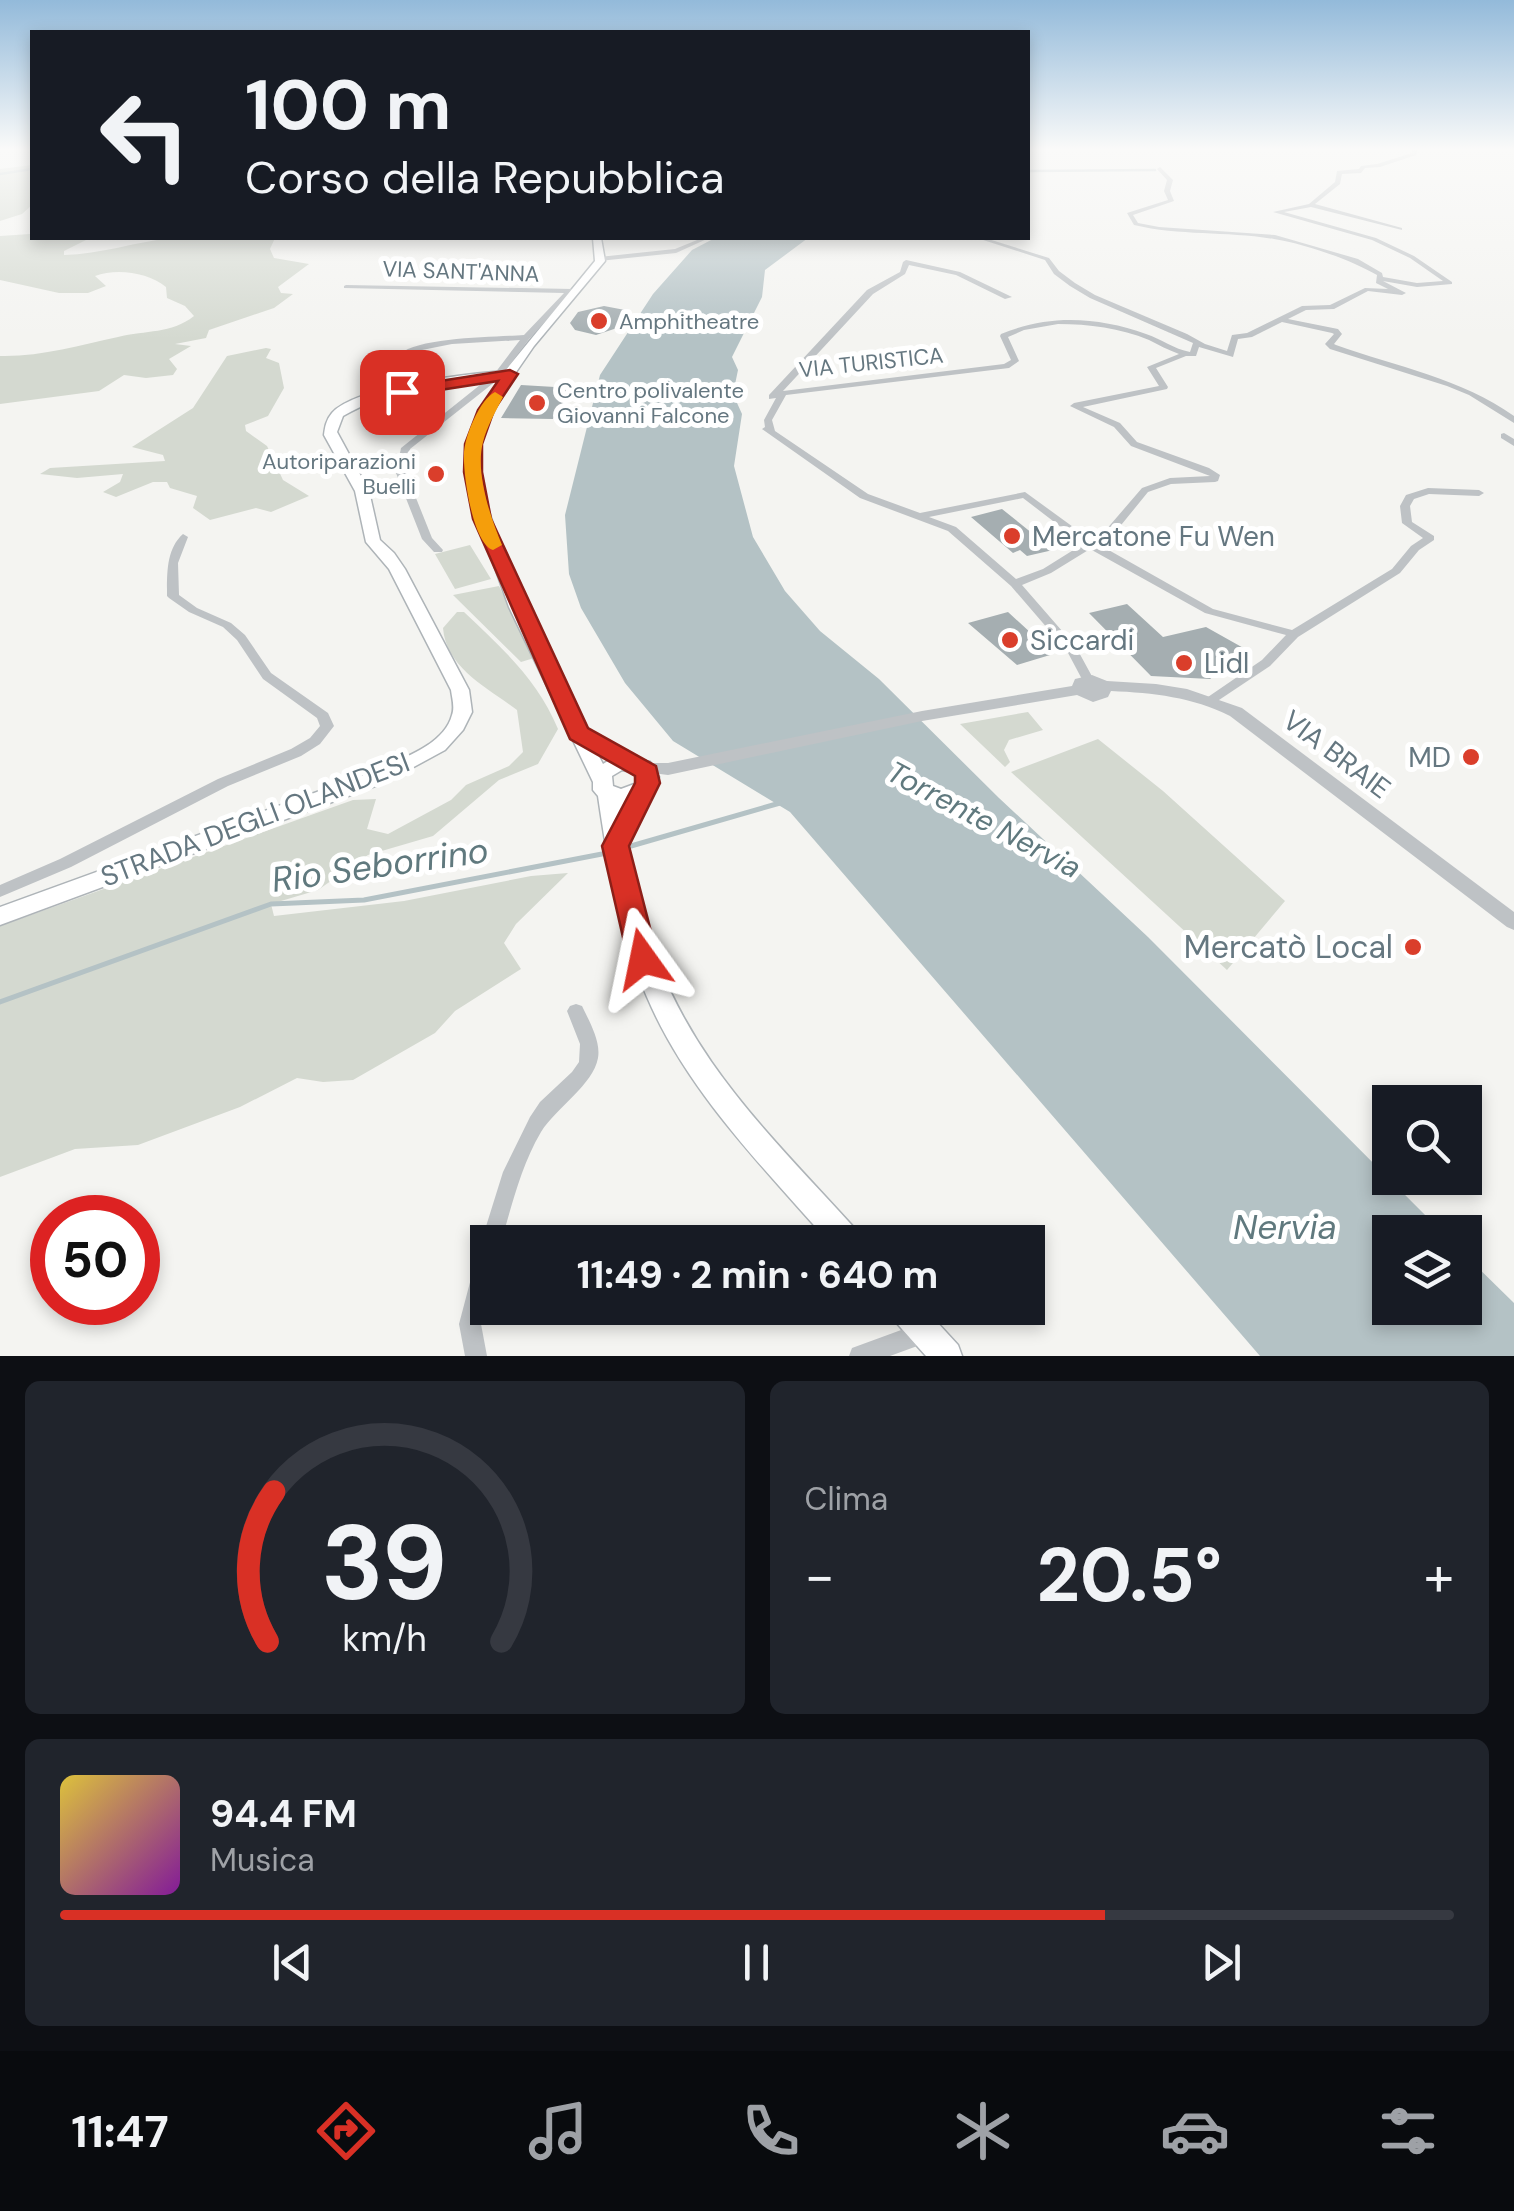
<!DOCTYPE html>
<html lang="it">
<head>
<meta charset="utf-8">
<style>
	body { margin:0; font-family:"DM Sans",sans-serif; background:#20242c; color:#f1f3f6; height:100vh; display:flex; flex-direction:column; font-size:38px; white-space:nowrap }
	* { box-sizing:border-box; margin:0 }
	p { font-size:32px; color:#9ea1a6 }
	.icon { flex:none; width:55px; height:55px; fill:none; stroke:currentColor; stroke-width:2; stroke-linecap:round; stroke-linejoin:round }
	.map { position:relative; height:1356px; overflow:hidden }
	.drawer { display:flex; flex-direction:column; gap:25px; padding:25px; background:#0d0f14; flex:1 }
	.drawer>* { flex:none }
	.banner { position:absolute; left:30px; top:30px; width:1000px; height:210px; border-radius:0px; box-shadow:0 5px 15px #0003; background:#171b24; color:#f1f3f6; overflow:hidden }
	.controls { position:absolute; left:1372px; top:1085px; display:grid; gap:20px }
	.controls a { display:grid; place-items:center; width:110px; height:110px; border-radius:0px; background:#171b24; box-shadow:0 5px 15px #0003; font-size:50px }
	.speed { position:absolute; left:30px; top:1195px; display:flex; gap:20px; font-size:50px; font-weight:700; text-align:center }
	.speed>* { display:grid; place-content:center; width:130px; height:130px; border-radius:50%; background:#171b24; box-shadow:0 5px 15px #0003; line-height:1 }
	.speed .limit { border:15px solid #d22; background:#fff; color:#111 }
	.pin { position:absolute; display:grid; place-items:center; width:85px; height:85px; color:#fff; margin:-42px; border-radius:20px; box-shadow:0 5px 15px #0006 }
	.me { position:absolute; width:110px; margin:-55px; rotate:348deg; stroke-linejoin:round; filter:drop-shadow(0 0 8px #0008) }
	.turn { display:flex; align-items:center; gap:35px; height:210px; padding:0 50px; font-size:45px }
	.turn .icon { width:130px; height:130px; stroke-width:2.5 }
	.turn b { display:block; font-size:70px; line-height:85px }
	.big { font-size:75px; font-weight:700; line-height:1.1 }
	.drawer .tile { flex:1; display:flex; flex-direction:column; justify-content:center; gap:15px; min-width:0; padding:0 35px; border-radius:15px; background:#20242c }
	.drawer .dial { align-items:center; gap:0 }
	.dial svg { height:260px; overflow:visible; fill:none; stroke:#363941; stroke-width:7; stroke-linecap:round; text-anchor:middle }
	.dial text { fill:#f1f3f6; stroke:none }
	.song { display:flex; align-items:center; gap:30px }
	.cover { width:120px; height:120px; border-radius:15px; background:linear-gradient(135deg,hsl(50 70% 55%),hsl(290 70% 35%)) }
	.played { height:10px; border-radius:5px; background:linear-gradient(90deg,#d93025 75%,#363941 75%) }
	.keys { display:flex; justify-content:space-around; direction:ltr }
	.heat { display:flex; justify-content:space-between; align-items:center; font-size:55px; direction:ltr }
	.drawer .tiles { flex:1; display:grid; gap:25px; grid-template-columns:1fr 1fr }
	.tile:last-child { grid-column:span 2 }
	.trip { position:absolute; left:470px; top:1225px; width:575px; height:100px; border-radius:0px; background:#171b24; box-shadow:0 5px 15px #0003; font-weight:700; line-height:100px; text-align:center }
	.dock { display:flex; height:160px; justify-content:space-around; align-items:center; background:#090b0e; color:#9ea1a6 }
	.dock .icon { width:70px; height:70px }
	.dock .selected { color:#d93025 }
	.dock b { font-size:45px; color:#f1f3f6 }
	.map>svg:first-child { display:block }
</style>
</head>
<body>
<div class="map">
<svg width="1514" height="1356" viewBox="0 0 1514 1356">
	<rect width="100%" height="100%" fill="#f4f4f1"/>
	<path fill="#d4d9d0" d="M32,165V205L22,214L0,221V169Z
		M30,234L32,238H90L64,251V255C101,254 135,242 172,238C205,234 241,237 275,238L270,249L274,258L309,264L278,287L281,293L293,294L274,308L209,330L206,338L175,344L191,346L169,359L177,369L173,375L146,378L124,375L99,391L0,404V356C40,357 80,345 118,337C146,330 171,334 194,316L185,306L167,298L166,287C148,272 116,268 95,276L106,286L88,293H59L0,280V236Z
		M266,348L271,349L266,358L279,363L284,388L268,416L245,425L246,431L267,446L283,480L309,496L271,512L256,508L210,520L193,508L197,496L170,488L167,482H153L116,497L103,492L120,482L123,474L77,478L40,474L50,468L165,461L163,455L132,447L193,408L227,356Z
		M470,545L491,579L455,589L435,554Z
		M499,586L534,658L521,662L453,595Z
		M457,612H464C502,648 538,680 558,729L538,764L499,780L433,836L368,855L318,890L271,904L274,916L404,901L531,876L568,873L516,924L504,943L521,969L455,1011L435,1033L353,1080L323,1082L297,1078L240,1107L138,1145L75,1149L0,1177V926L353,800L376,799L367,829L388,834L451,800L466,785L509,766L523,752L517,710C488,688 446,668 443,628Z
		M1028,712L1043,730L1009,740L1004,750L1010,762L1005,767L960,724Z
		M1098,739L1163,791L1285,901L1227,970L1011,772Z"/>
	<path fill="#b4c2c5" d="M715,238H808L765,270L762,297L732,357L738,370L733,394L742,414L734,466L753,537L785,591L820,631L879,679L999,798L1148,937L1442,1232H1390V1308H1465V1255L1514,1303V1356H1260L790,812L673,741L625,683L581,608L569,574L565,515L600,375L653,294L692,250Z"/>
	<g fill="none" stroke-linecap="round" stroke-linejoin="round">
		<path stroke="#b4c2c5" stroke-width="2.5" d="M1028,171L1155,170
			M0,174L32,169"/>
		<path stroke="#b4c2c5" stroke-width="5" d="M631,846L780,803
			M0,1002L271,904L364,900L602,854"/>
	</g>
	<path fill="#a5aeb1" d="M604,306L625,310L629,319L623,326L596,335L575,330L570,323L578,312Z
		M521,385L572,388L553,419L501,418Z
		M1002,509L1053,550L1027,556L1020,550L1013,553L971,517Z
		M1127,604L1163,637L1206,627L1247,650L1210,679L1151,676L1089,613Z
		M1008,612L1032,634L1028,635L1050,655L1017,665L968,623Z"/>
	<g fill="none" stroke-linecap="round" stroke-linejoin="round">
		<defs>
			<path id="secondary" d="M593,238H601L605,261L534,346L505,388L482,436L480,467L488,509L504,556L548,658L584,728L639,760L650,762L659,777C652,795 629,828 627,846C625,860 636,891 640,906C675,1048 764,1128 858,1232L862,1242H829C763,1167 687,1091 647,997C619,933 608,864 598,796L593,790V782L509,607L474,509L466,467L470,436L500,378C448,383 389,389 343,416L337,432L369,491L380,540L394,553L405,569L469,690L472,712L463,730L445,750L386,782L0,925V907L372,772C398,760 444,746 452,715C455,707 452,698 451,690L389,569L366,542L355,491L324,435C325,427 326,420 332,413C356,386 467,374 505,371L595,261ZM596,751L611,759L603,764ZM622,770L637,773L639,777L637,783L621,789L613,786L612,776Z
				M889,1308H924L958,1345L962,1356H926L893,1319Z"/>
		</defs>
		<use href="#secondary" stroke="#aeb4b8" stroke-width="3"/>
		<path fill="#bec2c5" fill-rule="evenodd" d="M1412,149H1418L1416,155L1380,167L1365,168L1361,173L1342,174L1340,184L1315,204L1402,228V230L1311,207L1284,212L1376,238L1414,256L1452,282V284L1417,287L1383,281L1406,293L1402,295L1368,291L1334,309L1306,310L1288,319L1338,329L1342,334L1334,344L1336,345C1397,367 1461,378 1514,416V423L1469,395L1447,386L1330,349L1325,344L1334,334L1332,333L1282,322L1252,337L1238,339L1233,357L1199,347L1196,356H1186L1156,368L1168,387L1167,389L1083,407L1120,423L1137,442L1209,468L1220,475L1218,481L1215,482L1171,484L1148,492L1113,535L1098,544L1213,609L1292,630L1392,569L1411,546L1423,538L1402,523L1400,506L1406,495L1428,488L1479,490L1484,493L1479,496L1429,494L1414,499L1410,506L1412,522L1434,536V540L1419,550L1400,573L1298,637L1270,666L1216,702H1206L1205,699L1262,660L1286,635L1205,613L1090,549L1051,573L1022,585L1076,647L1094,680L1088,684L1084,683L1067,651L1011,586L948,531L860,498L762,429L765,427L764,420L776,398L769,399V395L867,290L900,272L903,262L906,260L960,272L1012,297L1005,299L956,275L909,265L905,274L873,294L783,391L1004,364L1011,360L1000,336L1001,334C1049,314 1098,317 1146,334C1161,339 1174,349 1190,352L1193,343L1090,298L1070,286L1054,274L1045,260L977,238H985L1049,258L1059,271L1075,283L1095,295L1187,334L1205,344L1227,351L1232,335L1247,333L1302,306L1330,305L1365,288L1388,289L1376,283L1377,275C1349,259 1305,244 1274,239C1227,231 1180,236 1134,225L1127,213L1168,200L1164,191L1167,180L1157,169L1160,167L1173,180L1170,191L1174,201L1133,215L1138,223L1159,227L1275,235L1358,259L1382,273L1383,277L1417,283L1443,281L1410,258L1372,240L1273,212L1309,204L1335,182L1337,171L1359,169L1361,166L1377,164L1412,153ZM1058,324C1089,324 1120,328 1149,340C1159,345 1168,350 1179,354L1147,367L1159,386L1074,403L1070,406L1114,427L1131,446L1210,476L1170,478L1142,488L1105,531L1091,540L1025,492L920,513L868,494L775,431L772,420L786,395L1009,368L1019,361L1008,337L1024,330ZM1023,498L1083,544L1043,569L1016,579L956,527L929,517Z
			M702,238H709L676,253L599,261L596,259L599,257L675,249Z
			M346,285L573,289L577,291L572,293L529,339L501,377L410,449L406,473L432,538L443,550L442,552H434L422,539L396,473L401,448L495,373L520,340L452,344L412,352L408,355L407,375L403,377L399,375L400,354C419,337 496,337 524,335L564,293L344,288V286Z
			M1504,433L1514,439V446L1501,438V434Z
			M183,534L188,537L178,563L179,595L197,608L231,623L245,635L271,673L328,713L334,726L320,744L301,756L228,786L71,867L0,897V885L60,859L218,779L291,749L310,738L320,726L317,718L263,679L237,640L223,627L189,612L169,598L167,596C167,574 166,549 183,534Z
			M576,1004L582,1006C589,1021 601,1041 598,1058C593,1085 557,1107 541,1132C521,1166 512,1205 501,1242H488V1296L481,1324L487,1356H465L459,1324L478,1252L503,1172L530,1117L540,1102L572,1072L579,1062L580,1044L567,1011L570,1006Z
			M923,1322L931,1325L934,1333L931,1341L890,1356H849L852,1348Z"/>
		<path fill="#bec2c5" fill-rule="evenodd" d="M1092,675L1107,681L1156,684L1187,689L1242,708L1514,912V930L1507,927L1230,716C1192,697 1154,693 1111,691L1108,697L1093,702L1077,695L922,721L668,775L637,771L635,767L637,763H668L922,711L1072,686L1075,679Z"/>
		<use href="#secondary" fill="#fff" fill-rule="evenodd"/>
	</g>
	<linearGradient id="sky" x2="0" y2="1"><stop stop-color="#93bada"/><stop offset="0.44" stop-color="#fafaf9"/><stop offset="1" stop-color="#fafaf9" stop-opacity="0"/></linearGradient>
	<rect width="1514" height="339" fill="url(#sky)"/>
	<path fill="#d93025" stroke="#8d1f18" stroke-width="2.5" d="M510,370L518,374L494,410L482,444V472L491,519L588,728L656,766L660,783L629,846L658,959L654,968L643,971L633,968L628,959L602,846L635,783V776L570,739L473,519L464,472L465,444L478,410L498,381L402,396L394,392L402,387Z"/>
	<path fill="#f59e0b" d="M495,392L503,397C496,411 487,426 483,442C475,472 490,516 502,545L493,550C473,544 463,475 464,455C464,437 480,399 495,392Z"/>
	<g fill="#da3e2b" stroke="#fff" stroke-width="4">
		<circle cx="599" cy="321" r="10"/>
		<circle cx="537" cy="403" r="10"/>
		<circle cx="436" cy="474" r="10"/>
		<circle cx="1012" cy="536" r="10"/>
		<circle cx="1010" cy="640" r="10"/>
		<circle cx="1184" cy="663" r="10"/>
		<circle cx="1471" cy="757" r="10"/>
		<circle cx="1413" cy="947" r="10"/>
	</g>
	<g text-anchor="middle" stroke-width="10" stroke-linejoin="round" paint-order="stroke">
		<g font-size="22" fill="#657780" stroke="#fff">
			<text transform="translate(461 271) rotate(2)" y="8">VIA SANT'ANNA</text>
			<text transform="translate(871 362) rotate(-6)" y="8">VIA TURISTICA</text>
		</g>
		<g font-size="22" fill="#657780" stroke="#fff" text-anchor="start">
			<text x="619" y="329">Amphitheatre</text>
			<text x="557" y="398">Centro polivalente<tspan x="557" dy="25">Giovanni Falcone</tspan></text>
			<text x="416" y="469" text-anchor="end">Autoriparazioni<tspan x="416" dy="25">Buelli</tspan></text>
		</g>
		<g font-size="28" fill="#657780" stroke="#fff" text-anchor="start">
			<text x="1032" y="546">Mercatone Fu Wen</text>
			<text x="1030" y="650">Siccardi</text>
			<text x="1204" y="673">Lidl</text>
			<text x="1451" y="767" text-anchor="end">MD</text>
		</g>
		<g font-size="28" fill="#657780" stroke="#fff">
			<text transform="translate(1337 754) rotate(37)" y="10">VIA BRAIE</text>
			<text transform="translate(255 819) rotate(-21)" y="10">STRADA DEGLI OLANDESI</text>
		</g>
		<g font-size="30" font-style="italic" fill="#60797e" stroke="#fff">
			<text transform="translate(984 820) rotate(28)" y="10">Torrente Nervia</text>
		</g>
		<g font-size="32" fill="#657780" stroke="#fff" text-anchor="end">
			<text x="1393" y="958">Mercatò Local</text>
		</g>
		<g font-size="35" font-style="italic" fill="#60797e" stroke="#fff">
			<text transform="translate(380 865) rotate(-8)" y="12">Rio Seborrino</text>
			<text x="1285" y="1239">Nervia</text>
		</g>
	</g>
</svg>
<div class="controls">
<a><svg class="icon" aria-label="search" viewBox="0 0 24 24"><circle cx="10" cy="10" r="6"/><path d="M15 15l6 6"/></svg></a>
<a><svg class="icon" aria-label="layers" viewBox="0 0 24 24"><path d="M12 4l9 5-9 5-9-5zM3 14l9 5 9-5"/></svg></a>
</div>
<div class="speed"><div class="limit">50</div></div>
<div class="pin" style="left:402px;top:392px;background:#d93025"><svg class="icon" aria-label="arrive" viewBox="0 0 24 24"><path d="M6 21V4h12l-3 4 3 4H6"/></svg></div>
<svg class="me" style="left:643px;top:959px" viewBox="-20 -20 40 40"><path d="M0-17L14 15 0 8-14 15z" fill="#d93025" stroke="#fff" stroke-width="4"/></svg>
<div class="trip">11:49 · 2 min · 640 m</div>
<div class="banner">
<div class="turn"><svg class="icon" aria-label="left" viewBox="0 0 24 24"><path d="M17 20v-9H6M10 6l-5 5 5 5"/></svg><div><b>100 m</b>Corso della Repubblica</div></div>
</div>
</div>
<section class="drawer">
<div class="tiles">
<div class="tile dial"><svg viewBox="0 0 100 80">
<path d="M14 69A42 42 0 1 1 86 69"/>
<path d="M14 69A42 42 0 0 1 16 23" stroke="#d93025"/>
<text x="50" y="56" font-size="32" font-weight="700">39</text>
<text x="50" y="72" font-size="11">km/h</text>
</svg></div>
<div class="tile"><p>Clima</p>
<div class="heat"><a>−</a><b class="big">20.5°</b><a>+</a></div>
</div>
<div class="tile">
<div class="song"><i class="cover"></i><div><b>94.4 FM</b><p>Musica</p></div></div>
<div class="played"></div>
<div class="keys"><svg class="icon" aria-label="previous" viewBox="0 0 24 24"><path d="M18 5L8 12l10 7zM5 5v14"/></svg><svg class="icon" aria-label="pause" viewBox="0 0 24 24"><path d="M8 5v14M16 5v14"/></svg><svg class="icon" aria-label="next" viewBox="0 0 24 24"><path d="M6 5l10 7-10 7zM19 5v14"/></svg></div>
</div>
</div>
</section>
<nav class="dock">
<b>11:47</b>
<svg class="icon selected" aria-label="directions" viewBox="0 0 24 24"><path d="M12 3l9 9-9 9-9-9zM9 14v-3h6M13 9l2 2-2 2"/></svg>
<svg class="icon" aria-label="music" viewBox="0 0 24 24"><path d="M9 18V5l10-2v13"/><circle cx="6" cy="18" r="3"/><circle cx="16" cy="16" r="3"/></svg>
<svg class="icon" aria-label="phone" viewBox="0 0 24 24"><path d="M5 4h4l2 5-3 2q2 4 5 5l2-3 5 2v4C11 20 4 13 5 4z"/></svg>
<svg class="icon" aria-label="climate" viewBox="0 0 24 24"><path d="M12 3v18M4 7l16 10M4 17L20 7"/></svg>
<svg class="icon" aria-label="car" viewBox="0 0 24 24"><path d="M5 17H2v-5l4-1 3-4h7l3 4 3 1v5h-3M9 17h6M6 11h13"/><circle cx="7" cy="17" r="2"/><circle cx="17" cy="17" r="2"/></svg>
<svg class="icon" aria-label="filters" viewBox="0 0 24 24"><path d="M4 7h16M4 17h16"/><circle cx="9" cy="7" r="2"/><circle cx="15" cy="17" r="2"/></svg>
</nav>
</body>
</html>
